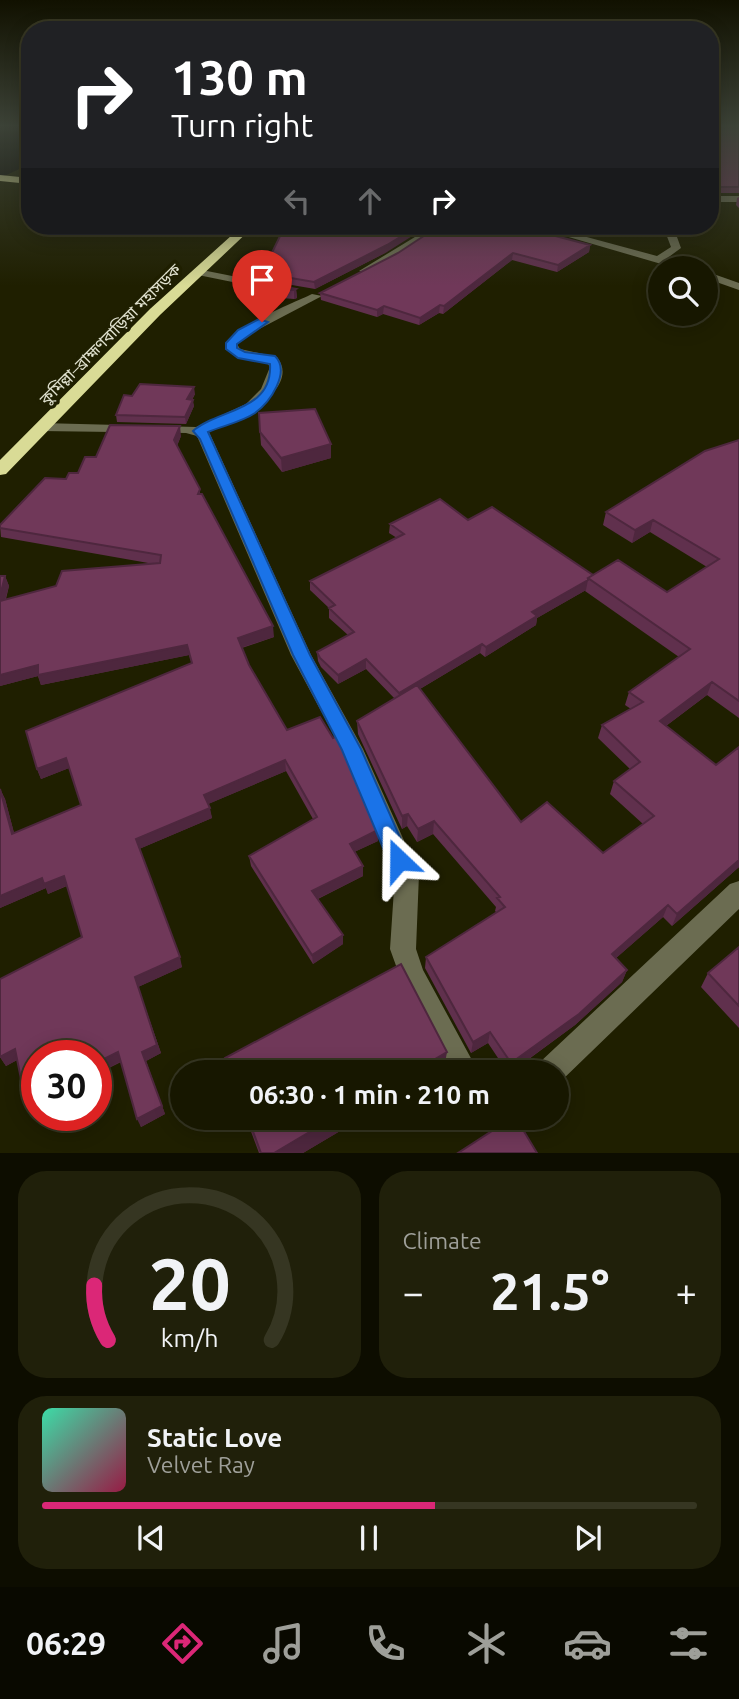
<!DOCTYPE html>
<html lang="en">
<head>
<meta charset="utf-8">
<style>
	body { margin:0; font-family:Ubuntu,"Noto Sans Bengali",sans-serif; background:#20200a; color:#f1f3f6; height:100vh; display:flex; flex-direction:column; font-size:26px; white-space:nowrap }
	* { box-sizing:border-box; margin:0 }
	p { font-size:23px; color:#9e9f99 }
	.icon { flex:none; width:38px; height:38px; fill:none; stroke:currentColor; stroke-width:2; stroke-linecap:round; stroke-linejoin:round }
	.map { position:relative; height:1153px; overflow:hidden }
	.drawer { display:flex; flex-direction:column; gap:18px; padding:18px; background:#0d0d00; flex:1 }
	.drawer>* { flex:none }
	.guide { position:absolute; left:21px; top:21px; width:698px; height:214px; border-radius:28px; box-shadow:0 4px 18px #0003,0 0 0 2px #363622; background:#202124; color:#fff; overflow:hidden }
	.buttons { position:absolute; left:648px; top:256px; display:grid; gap:14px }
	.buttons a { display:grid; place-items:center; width:70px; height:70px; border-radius:50%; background:#171700; box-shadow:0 4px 18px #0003,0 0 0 2px #363622; font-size:35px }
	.speed { position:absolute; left:21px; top:1040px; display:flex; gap:14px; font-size:35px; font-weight:700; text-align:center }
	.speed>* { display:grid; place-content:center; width:91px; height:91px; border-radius:50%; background:#171700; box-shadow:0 4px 18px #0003,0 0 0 2px #363622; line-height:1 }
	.speed .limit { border:10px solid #d22; background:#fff; color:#111 }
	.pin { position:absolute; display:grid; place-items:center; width:60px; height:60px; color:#fff; margin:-72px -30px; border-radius:50% 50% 50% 0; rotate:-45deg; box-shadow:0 0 7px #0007 }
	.pin .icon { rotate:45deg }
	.me { position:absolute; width:77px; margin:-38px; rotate:337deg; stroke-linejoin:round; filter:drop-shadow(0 0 5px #0008) }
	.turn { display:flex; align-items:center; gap:24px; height:147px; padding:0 35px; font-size:32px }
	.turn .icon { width:91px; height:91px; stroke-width:2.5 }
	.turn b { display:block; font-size:49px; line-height:60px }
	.lanes { display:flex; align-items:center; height:66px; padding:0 35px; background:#0003; justify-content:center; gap:35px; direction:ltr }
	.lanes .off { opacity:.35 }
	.big { font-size:52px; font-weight:600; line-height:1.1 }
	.drawer .tile { flex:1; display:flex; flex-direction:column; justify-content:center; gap:10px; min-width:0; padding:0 24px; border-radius:28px; background:#20200a }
	.drawer .dial { align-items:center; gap:0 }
	.dial svg { height:182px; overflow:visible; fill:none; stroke:#363622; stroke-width:7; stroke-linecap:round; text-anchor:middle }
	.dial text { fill:#f1f3f6; stroke:none }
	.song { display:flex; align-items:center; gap:21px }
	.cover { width:84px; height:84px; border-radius:10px; background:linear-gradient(135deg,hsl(160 70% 55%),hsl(340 70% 35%)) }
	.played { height:7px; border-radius:4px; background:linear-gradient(90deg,#db2777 60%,#363622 60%) }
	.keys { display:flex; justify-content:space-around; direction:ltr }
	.heat { display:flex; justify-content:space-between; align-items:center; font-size:38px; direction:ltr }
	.drawer .tiles { flex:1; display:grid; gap:18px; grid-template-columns:1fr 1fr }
	.tile:last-child { grid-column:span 2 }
	.trip { position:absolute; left:170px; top:1060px; width:399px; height:70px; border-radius:35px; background:#171700; box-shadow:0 4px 18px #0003,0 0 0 2px #363622; font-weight:600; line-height:70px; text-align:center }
	.menu { display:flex; height:112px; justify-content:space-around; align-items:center; background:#090900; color:#9e9f99 }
	.menu .icon { width:49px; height:49px }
	.menu .selected { color:#db2777 }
	.menu b { font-size:32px; color:#f1f3f6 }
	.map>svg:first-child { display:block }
</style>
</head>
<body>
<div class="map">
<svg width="739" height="1153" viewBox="0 0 739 1153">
	<rect width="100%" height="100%" fill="#1f1f00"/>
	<path fill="#070500" d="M0,125H30V164L0,178Z"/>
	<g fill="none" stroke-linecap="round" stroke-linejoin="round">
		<path fill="#6b6c51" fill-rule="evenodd" d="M710,196H739V202H710Z
			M433,226H444L368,273L359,271Z
			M531,226H546L657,256L671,247L663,226H673L681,248L666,259L693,268H675Z
			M197,269L277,285L282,288L277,291L193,274L192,272Z
			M705,271L739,283V290L705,278Z
			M312,294L322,296L246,336L237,344L240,349L277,357C303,390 231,424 209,432L311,655L363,749L419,874L416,949L423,970L479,1073H449L403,985L390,949L395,874L342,750L291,655L197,436L186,433L41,431L34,427L41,423L196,427L246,404L261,389L270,367C262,353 238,361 225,349C225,329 294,303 312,294Z
			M739,881V909L559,1083L556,1084V1073H535L539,1063L730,884Z"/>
		<path fill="#d9db96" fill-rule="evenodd" d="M0,175L30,178V184L0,181Z
			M242,226H254L160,315L6,474L0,475V460L150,309Z"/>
	</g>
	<path fill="#60304d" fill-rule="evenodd" d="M710,125H739V193H710Z
		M739,197V208L736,205L737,198Z
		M439,226H532L531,230L590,245L589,252L557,272L512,260L443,314L439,313L419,325L383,314L377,317L321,300L320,293L398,253Z
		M387,252L315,289L263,280L262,273Z
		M255,286L296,289L297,298L294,299L256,296Z
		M195,394L192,400L194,406L186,424L117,422L116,415L132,396Z
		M260,432L331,458L282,472L261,445Z
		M181,436L177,446L200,489V494L274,637L242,648L249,665L287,730L378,830V841L354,852L363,866V876L318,899L343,935V944L313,964L251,866L249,856L313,819L286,771L208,804L212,818L139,849L182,967L138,987L161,1053L146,1061L165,1114L141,1127L121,1062L31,1107L17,1060L6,1066L0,1057L82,937L67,886L48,894L46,888L0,908V789L5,799L14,833L81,805L69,768L41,779L37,769L192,664L189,655L41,685L38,676L0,686L5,576L9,586L6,599L154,564L1,537L0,525L66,479L78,473L96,457Z
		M739,440V718L707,695L666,726L716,765L739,747V867L672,926L663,917L616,958L627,970L622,982L575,1025L510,1073H508L488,1043L471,1053L425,968L426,957L497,913L495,911L496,907L433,834L417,842L407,826L402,829L358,734L357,721L395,699L366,669L338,684L321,667L318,661L317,652L348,635L329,618V608L310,590V581L397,538L389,533L390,524L468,520L593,575L667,592L707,567L650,532L632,543L603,525L606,512ZM586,590L585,591L679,657L629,692L625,705L631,709L602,725L598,738L630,769L614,781L610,794L643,824L603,853L521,822L420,689L480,653L485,657L536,625L537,618Z
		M739,947V1028L701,987L708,973Z
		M246,1118H362L303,1153H259Z"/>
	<path fill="#4e273e" d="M418,226H428L387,252L315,289L314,282Z
		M590,245L589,252L557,272L558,265Z
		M513,253L512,260L443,314L444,306Z
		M296,289L297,298L294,299V290Z
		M440,305L439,313L419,325L420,318Z
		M384,306L383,314L377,317V310Z
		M194,387L195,394L188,406L187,399Z
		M193,400L194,406L186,424L185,417Z
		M180,426L181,436L175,450L174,440Z
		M331,444V458L282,472L281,458Z
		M653,520L650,532L632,543L635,530Z
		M5,576L9,586L2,611L0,605V596Z
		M588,580L586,590L537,618L536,625L485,657L486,647L532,612Z
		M273,626L274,637L240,648L238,638Z
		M482,644L480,653L398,702L399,693Z
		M187,645L189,655L41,685L38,676L0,686V675L38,665Z
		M366,659V669L338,684V675Z
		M712,682L707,695L655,734L660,721Z
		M66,758L69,768L41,779L37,769Z
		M285,760L286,771L206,805L204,795Z
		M0,789L5,799L17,844L12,834Z
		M210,808L212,818L139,849L136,839Z
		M408,814L407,826L402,829V816Z
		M434,821L433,834L417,842L418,829Z
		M378,830V841L350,854V844Z
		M739,860V867L672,926L677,914Z
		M363,866V876L313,901L312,891Z
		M64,876L68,885L48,894L46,888L0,908V896L42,878Z
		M668,905L663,917L607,966L612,954Z
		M343,935V944L313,964L312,955Z
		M180,957L182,967L138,987L161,1053L146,1061L165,1114L141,1127L137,1119L142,1052L135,977Z
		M627,970L622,982L575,1025L509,1073L511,1063Z
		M490,1032L488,1043L471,1053L473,1042Z
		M15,1049L21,1058L6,1066L0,1057Z
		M118,1052L122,1061L96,1074V1063Z
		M447,1052L444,1069L438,1073H411Z
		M37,1093V1104L31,1107L25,1099Z
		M333,1118H362L303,1153H274Z"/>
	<path fill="#703859" stroke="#4e273e" stroke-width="2" d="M710,125H739V187H712L710,189Z
		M285,226H418L387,245L314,282L262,273Z
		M439,226H528L525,228L590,245L558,265L513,253L444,306L440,305L420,318L384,306L377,310L320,293L398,253Z
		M257,281L296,289L294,290L255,286Z
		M140,384L194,387L187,399L193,400L185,417L116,415L124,395L132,396Z
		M315,409L331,444L281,458L260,432L259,413Z
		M110,425L180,426L174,440L200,489L198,494H202L273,626L238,638L249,665L287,730L320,717L333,738L337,736L378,830L350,844L363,866L312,891L343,935L312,955L249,856L317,817L285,760L204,795L210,808L136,839L180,957L135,977L157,1045L142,1052L162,1106L137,1119L118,1052L96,1063V1055H37V1093L25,1099L15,1049L0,1057V979L82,937L64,876L44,884L42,878L0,896V789L12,834L81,805L66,758L37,769L26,731L192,663L187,645L38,675V665L0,675V601L56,586L62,571L160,563L161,555L0,528V525L45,478L66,479L69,473H78L85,457H96Z
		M739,440V701L712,682L660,721L716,765L739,747V860L677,914L668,905L612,954L627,970L579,1014L511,1063L490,1032L473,1042L426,957L505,907L497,898L500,897L434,821L418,829L408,814L402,816L357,721L417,685L521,822L547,802L603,853L654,816L614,781L640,762L602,725L643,702L629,692L690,649L588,578L618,560L667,592L719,559L653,520L635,530L606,512L705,451Z
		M440,499L468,520L492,507L593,575L588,578V580L532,612L537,616L486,647L482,644L399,693L366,659L338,675L320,658L317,652L354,632L329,608L335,605L310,581L404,534L390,524Z
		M0,576H5L0,596Z
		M739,947V1006L708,973Z
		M401,964L447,1052L411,1073H230L225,1058Z
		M248,1118H333L274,1153H261Z
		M512,1118H516L537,1153H458Z"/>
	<linearGradient id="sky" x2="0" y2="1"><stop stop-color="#110"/><stop offset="0.44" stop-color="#3c4237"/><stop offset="1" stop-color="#3c4237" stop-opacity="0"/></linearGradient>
	<rect width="739" height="286" fill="url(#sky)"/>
	<path fill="#1a73e8" stroke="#114b97" stroke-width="2" d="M259,319L268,322L237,344V348L245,352L275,356C291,372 270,402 255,413C242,422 222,426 208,432L310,655L361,749L410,860L407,867L399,870L391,867L342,750L293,655L200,439L193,431C217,409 273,412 270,364L238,358L226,349V343L238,330Z"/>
	<g text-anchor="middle" stroke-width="7" stroke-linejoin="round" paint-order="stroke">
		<g font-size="16" fill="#e1e2d0" stroke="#1f1f00">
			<text transform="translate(110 334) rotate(-45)" y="6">কুমিল্লা–ব্রাহ্মণবাড়িয়া মহাসড়ক</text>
		</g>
	</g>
</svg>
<div class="buttons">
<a><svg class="icon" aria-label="search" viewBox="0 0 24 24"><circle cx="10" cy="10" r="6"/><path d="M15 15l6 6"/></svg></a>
</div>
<div class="speed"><div class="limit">30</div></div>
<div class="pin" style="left:262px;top:322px;background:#d93025"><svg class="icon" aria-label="arrive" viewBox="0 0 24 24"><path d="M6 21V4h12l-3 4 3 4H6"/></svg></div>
<svg class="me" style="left:399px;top:860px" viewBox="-20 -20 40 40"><path d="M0-17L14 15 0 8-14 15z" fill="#1a73e8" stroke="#fff" stroke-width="4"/></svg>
<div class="trip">06:30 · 1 min · 210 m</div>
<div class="guide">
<div class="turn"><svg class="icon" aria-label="right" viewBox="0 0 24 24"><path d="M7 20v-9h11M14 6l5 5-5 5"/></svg><div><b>130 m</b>Turn right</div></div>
<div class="lanes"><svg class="icon off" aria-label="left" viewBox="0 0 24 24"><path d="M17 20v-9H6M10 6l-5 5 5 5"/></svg><svg class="icon off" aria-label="ahead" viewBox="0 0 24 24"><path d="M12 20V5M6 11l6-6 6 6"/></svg><svg class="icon" aria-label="right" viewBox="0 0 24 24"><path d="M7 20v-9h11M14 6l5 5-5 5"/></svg></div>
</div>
</div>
<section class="drawer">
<div class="tiles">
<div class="tile dial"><svg viewBox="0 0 100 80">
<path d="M14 69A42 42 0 1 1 86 69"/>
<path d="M14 69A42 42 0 0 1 8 45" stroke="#db2777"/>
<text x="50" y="56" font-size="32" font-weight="700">20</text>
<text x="50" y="72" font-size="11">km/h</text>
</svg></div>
<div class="tile"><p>Climate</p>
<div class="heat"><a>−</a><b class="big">21.5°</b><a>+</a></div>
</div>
<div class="tile">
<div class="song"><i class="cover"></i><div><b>Static Love</b><p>Velvet Ray</p></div></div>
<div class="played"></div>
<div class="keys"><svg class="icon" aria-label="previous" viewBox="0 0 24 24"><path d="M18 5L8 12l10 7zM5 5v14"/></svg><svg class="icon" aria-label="pause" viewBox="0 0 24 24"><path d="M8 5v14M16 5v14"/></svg><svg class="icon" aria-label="next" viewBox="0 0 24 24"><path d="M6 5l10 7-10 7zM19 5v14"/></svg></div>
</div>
</div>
</section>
<nav class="menu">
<b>06:29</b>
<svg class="icon selected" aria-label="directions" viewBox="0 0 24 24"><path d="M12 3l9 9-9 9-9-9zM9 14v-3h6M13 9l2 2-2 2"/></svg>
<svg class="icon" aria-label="music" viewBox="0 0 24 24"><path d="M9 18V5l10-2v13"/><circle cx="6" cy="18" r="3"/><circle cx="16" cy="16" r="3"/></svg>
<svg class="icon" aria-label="phone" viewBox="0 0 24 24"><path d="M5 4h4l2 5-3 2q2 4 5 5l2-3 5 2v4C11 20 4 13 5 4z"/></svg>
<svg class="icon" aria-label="climate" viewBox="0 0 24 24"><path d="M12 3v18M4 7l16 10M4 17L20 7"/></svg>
<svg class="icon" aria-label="car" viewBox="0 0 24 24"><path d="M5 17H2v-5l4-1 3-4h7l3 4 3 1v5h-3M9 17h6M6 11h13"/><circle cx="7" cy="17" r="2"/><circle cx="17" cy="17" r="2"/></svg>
<svg class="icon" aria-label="filters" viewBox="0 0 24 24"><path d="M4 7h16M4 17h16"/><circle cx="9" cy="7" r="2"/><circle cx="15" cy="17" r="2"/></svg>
</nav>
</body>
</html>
